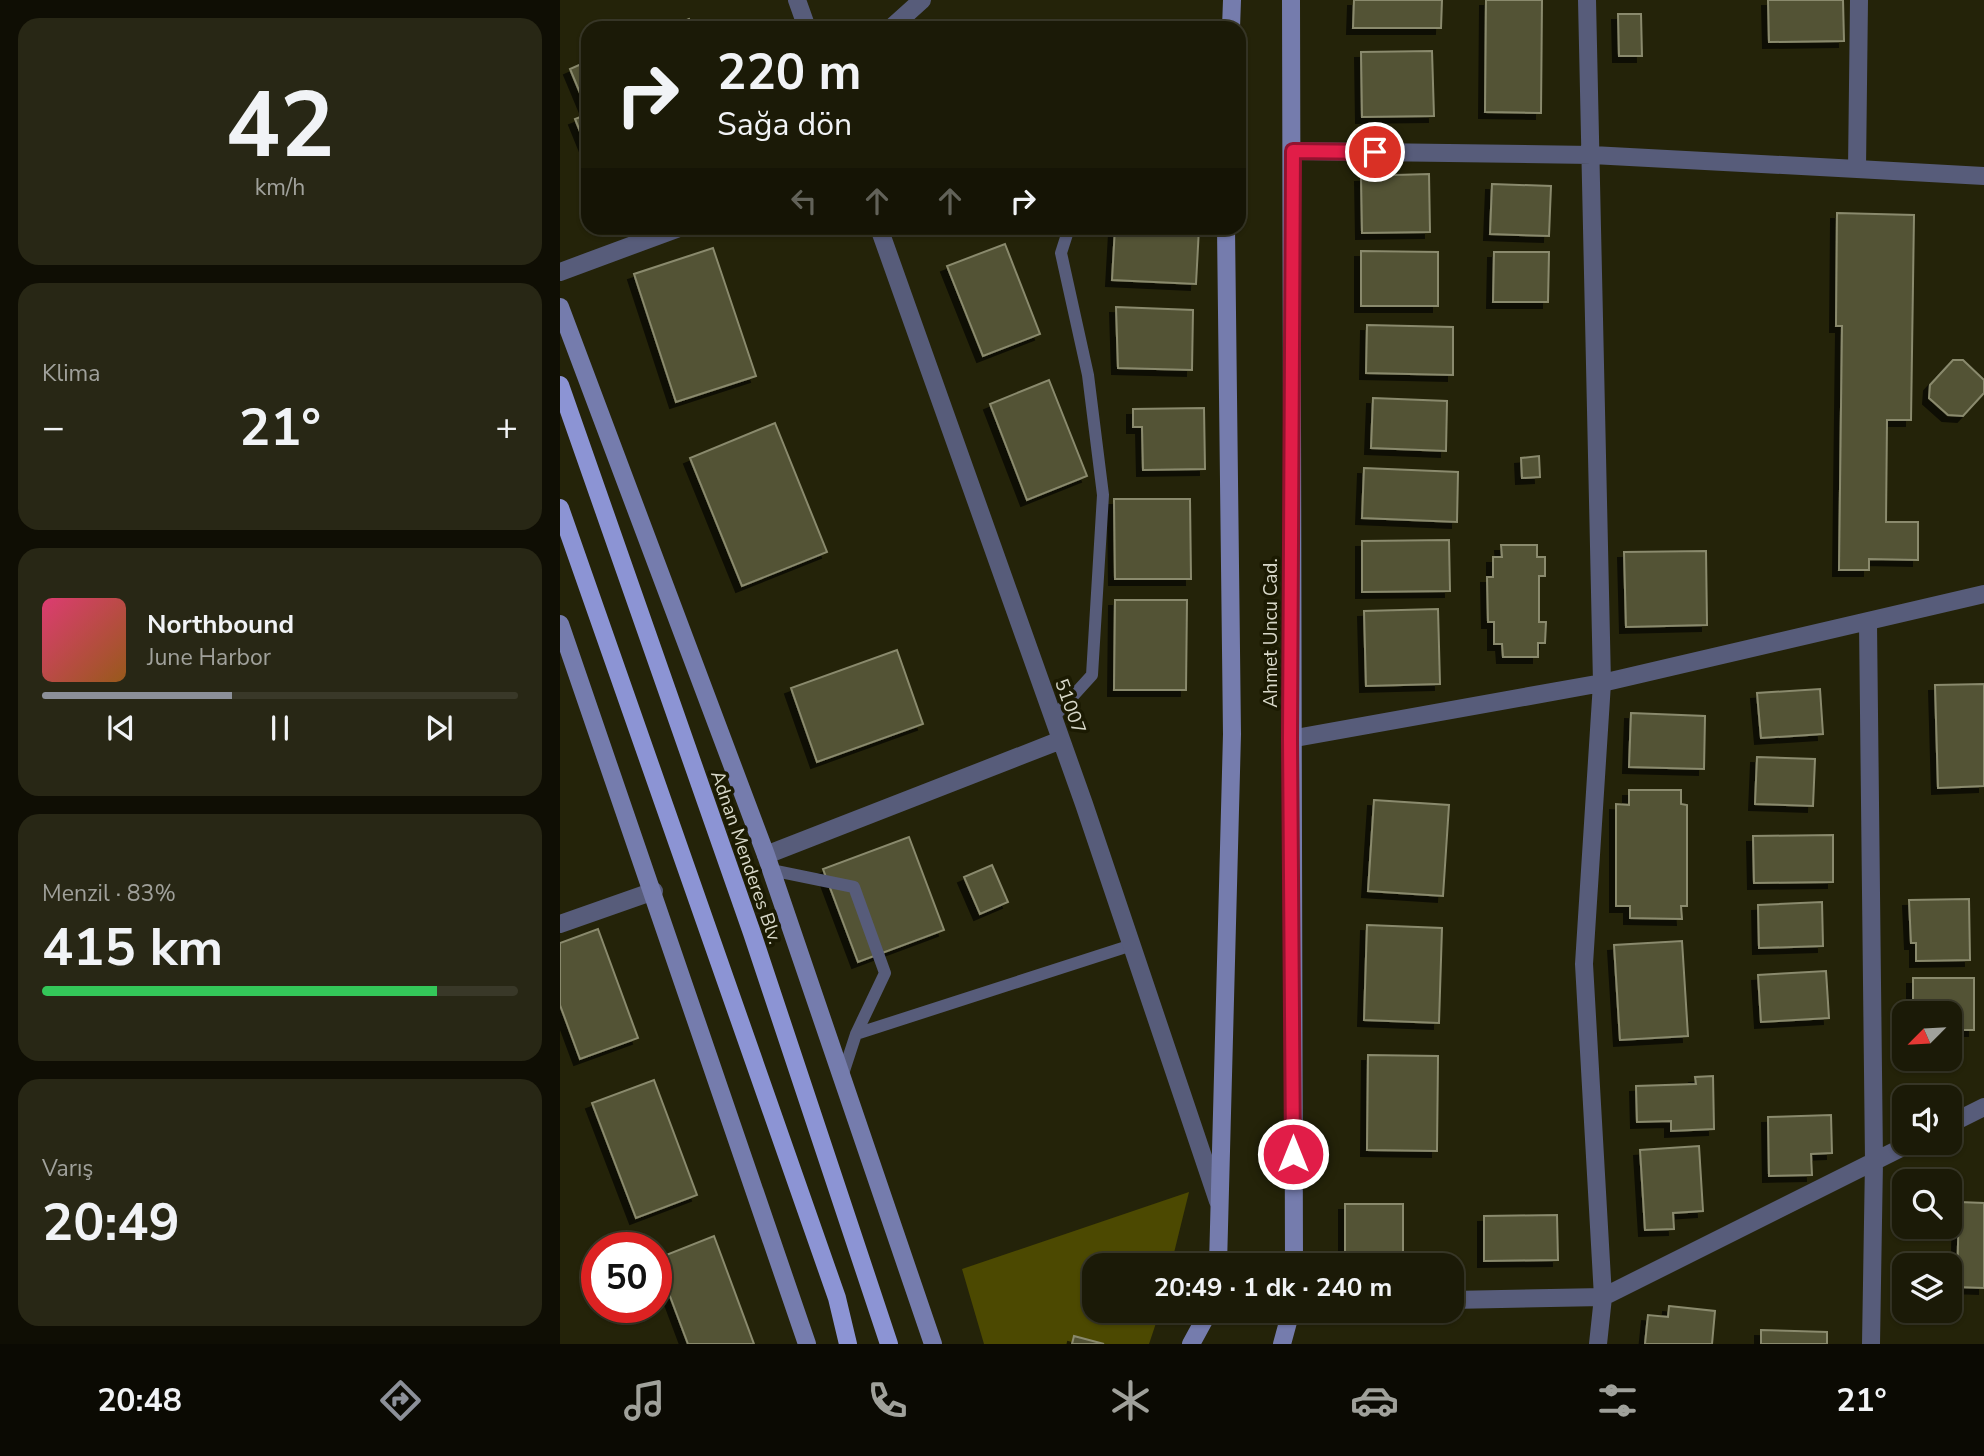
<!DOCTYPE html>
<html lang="tr">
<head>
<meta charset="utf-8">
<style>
	body { margin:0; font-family:"Nunito Sans",sans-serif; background:#282715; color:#f1f3f6; height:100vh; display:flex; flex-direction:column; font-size:26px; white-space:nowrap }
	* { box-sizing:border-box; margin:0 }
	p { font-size:23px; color:#a0a19b }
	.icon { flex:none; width:38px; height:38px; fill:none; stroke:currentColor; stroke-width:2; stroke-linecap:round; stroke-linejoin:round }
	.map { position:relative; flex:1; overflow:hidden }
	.sheet { display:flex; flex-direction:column; gap:18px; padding:18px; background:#0f0e04; width:560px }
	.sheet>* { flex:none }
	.hud { position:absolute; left:21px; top:21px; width:665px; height:214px; border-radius:21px; box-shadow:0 2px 5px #0004,0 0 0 2px #393828; background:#1b1a07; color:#f1f3f6; overflow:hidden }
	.needle { width:46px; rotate:246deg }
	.fabs { position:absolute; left:1332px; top:1001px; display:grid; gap:14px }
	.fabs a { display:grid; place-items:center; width:70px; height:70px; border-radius:14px; background:#1b1a07; box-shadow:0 2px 5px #0004,0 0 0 2px #393828; font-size:35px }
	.speed { position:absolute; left:21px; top:1232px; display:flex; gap:14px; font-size:35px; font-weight:700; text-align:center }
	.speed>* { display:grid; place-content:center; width:91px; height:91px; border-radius:50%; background:#1b1a07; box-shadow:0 2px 5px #0004,0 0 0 2px #393828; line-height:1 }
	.speed .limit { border:10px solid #d22; background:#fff; color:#111 }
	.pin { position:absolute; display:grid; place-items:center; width:60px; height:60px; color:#fff; margin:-30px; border:4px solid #fff; border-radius:50%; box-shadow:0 2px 7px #0007 }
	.me { position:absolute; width:77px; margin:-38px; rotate:0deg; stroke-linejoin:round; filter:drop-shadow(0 0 5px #0008) }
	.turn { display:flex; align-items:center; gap:24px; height:147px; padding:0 21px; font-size:32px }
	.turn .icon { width:91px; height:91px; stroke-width:2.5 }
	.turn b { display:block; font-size:49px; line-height:60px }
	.lanes { display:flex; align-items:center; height:66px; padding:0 21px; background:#0003; justify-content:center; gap:35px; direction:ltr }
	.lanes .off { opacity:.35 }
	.big { font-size:52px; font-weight:700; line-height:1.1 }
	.sheet .card { flex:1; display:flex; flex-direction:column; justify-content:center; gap:10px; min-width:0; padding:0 24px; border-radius:21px; background:#282715 }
	.sheet .dial { align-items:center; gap:0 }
	.dial b { font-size:91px; line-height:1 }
	.song { display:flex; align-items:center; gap:21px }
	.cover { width:84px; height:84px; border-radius:10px; background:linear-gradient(135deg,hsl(340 70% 55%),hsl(30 70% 35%)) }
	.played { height:7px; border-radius:4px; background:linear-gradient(90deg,#8c9099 40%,#393828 40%) }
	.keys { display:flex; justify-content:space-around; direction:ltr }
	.heat { display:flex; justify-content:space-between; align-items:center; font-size:38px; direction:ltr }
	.charge { height:10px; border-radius:5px; background:linear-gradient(90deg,#34c759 83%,#393828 0) }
	.trip { position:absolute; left:522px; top:1253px; width:382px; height:70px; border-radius:21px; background:#1b1a07; box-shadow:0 2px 5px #0004,0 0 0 2px #393828; font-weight:700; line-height:70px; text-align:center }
	.tab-bar { display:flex; height:112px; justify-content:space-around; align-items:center; background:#0b0a03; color:#a0a19b }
	.tab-bar .icon { width:49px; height:49px }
	.tab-bar .active { color:#8c9099 }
	.tab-bar b { font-size:32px; color:#f1f3f6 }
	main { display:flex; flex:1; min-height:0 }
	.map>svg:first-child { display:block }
</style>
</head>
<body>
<main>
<section class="sheet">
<div class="card dial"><b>42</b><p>km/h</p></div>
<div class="card"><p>Klima</p>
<div class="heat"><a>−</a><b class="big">21°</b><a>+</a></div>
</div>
<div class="card">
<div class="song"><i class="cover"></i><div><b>Northbound</b><p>June Harbor</p></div></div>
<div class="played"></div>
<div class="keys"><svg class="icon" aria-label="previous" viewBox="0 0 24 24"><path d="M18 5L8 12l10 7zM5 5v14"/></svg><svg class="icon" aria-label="pause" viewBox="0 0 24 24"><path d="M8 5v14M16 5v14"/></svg><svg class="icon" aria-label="next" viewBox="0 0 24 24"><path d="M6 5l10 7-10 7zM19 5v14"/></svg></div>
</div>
<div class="card"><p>Menzil · 83%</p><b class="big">415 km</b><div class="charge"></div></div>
<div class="card"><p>Varış</p><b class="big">20:49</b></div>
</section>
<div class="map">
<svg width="1424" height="1344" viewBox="0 0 1424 1344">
	<defs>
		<filter id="shadow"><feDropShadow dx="-6" dy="6" stdDeviation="0" flood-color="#0009"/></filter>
	</defs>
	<rect width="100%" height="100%" fill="#242309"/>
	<path fill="#4c4901" d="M629,1192L611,1265H534V1311H600L589,1344H424L402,1269Z"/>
	<path fill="#525236" stroke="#8a8a6d" stroke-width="2" filter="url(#shadow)" d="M794,0H882L881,28H793Z
		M926,0H982L981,113L925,112Z
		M1208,0H1283L1284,41L1209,42Z
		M1058,14H1081L1082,56H1059Z
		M129,19L133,28H107Z
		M872,51L874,116L802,117L801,52Z
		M28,61V112L10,69Z
		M28,114V151L15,119Z
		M869,174L870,232L802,233L801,176Z
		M932,184L991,186L989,236L930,234Z
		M1277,213L1354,215L1351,420H1327L1326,522H1358V560L1309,559V570H1279L1282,326H1276Z
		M555,228H639L636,284L552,280Z
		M445,244L480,334L423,356L387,266Z
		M153,248L196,376L116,402L74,274Z
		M801,251L878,252V306H801Z
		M934,252H989L988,302H933Z
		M556,307L633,310L632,370L558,368Z
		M807,325L893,327V375L806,373Z
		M1393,360H1403L1424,380V393L1403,416L1388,415L1369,398L1370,385Z
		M489,380L527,476L467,500L430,404Z
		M813,398L887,401L886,451L811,448Z
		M644,408L645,469L583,470L582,427H573V409Z
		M215,423L267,552L182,586L130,458Z
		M979,456L980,477L962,478L961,458Z
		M804,468L898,472L897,522L802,518Z
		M554,499H630L631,579H555Z
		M889,540L890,591L802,592V541Z
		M941,545H977V557H985V576H979V622H986L985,643H978V657H943L942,644H934V622H928L927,577H933V557H942Z
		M1146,551L1147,625L1066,627L1064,552Z
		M555,600H627L626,690H554Z
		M878,609L880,684L806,686L804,611Z
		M337,650L363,724L257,762L231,688Z
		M1424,684V786L1378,788L1375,685Z
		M1260,689L1263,734L1201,738L1197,693Z
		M1071,713L1145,716L1144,769L1069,767Z
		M1197,757L1255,759L1253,806L1195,804Z
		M1069,790H1121V804L1127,805V906H1121L1122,919L1070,918V906H1056V804L1069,805Z
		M814,800L889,805L883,896L808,891Z
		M1273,835V882L1194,883L1193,836Z
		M349,837L384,930L298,962L263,869Z
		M432,865L448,902L420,914L404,877Z
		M1409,899L1410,960L1356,961V943H1351L1349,900Z
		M1262,902L1263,946L1199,948L1198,905Z
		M807,925L882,928L879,1023L804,1020Z
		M38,929L78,1038L20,1059L0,1005V943Z
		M1122,941L1128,1036L1060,1040L1054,945Z
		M1266,971L1269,1018L1201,1022L1198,975Z
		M1353,978H1414V1030H1390V1013H1353Z
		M808,1055L878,1056L877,1151L807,1150Z
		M1153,1076L1154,1129L1111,1131V1121L1077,1122L1076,1086L1136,1084L1135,1077Z
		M94,1080L137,1195L76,1218L32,1103Z
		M1271,1115L1272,1153L1251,1154L1252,1175L1209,1176L1208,1117Z
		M1139,1146L1143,1211L1113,1213L1114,1229L1085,1230L1080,1150Z
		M1399,1202L1424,1203V1288L1397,1287Z
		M785,1204H843V1265H785Z
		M997,1215L998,1260L924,1261V1216Z
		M154,1236L194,1344H128L96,1259Z
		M1109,1306L1155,1311L1152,1344H1085L1088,1315L1108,1317Z
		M1201,1330L1267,1332V1344H1201Z
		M514,1336L544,1344H512Z"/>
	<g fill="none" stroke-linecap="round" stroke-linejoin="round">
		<path stroke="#575c7a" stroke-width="12" d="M493,718L532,675L543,495L528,375L501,253L509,228
			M211,870L294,887L325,973L296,1034L282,1077
			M296,1034L572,945"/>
		<path stroke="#575c7a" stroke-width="18" d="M237,0L247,28
			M1027,0L1042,683L1024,964L1043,1297L1038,1344
			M1299,0L1297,169L1424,176
			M331,28L362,0
			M733,151L1032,155L1297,169
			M319,228L524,804L658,1201
			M0,272L119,228
			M1308,623L1314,1161L1311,1344
			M730,739L1042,683L1424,594
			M206,855L501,740
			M0,924L94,891
			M1390,1124L1424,1107
			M891,1300L1043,1297L1351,1143"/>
		<path stroke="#757cad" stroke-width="18" d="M731,0L734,1265
			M671,28L672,0
			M0,307L206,855L373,1344
			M0,624L247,1344
			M658,1265L672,734L666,228
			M631,1344L649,1311
			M722,1344L731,1311"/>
		<path stroke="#8c94d4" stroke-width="18" d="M0,385L192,933L329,1344
			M0,508L277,1298L288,1344"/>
	</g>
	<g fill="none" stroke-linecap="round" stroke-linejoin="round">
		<defs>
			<path id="route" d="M733,1154L730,739L733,151L815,152"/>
		</defs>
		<use href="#route" stroke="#92132f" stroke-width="18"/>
		<use href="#route" stroke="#e11d48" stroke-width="12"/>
	</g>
	<g text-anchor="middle" stroke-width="7" stroke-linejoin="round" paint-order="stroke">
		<g font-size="19" fill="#d8d8c9" stroke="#1b1a02">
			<text transform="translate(710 633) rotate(-90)" y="7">Ahmet Uncu Cad.</text>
			<text transform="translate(511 706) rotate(70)" y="7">51007</text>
			<text transform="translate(187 857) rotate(71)" y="7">Adnan Menderes Blv.</text>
		</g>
	</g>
</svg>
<div class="fabs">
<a><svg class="needle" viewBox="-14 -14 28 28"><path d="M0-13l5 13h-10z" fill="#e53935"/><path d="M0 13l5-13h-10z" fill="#a0a19b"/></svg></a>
<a><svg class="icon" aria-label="sound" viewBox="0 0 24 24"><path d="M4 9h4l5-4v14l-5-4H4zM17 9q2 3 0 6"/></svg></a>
<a><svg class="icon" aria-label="search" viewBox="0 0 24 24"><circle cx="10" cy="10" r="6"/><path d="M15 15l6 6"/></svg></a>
<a><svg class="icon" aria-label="layers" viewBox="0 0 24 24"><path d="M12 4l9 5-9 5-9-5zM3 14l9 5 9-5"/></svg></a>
</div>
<div class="speed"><div class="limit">50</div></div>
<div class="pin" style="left:815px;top:152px;background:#d93025"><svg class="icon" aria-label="arrive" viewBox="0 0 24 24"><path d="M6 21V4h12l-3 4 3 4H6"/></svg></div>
<svg class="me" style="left:733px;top:1154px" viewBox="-20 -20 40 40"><circle r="17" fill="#e11d48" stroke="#fff" stroke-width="3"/><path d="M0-11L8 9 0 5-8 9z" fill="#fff"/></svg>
<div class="trip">20:49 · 1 dk · 240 m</div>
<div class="hud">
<div class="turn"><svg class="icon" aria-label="right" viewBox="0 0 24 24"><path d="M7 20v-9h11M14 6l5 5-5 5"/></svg><div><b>220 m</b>Sağa dön</div></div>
<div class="lanes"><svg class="icon off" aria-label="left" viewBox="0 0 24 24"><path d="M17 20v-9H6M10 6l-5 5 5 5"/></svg><svg class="icon off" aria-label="ahead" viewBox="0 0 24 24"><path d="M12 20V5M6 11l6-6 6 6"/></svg><svg class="icon off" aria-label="ahead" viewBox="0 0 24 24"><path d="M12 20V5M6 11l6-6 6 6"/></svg><svg class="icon" aria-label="right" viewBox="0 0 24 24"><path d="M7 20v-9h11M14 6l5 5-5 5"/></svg></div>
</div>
</div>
</main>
<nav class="tab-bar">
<b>20:48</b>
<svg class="icon active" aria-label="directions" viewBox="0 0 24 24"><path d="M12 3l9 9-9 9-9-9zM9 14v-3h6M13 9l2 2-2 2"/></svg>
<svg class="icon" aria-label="music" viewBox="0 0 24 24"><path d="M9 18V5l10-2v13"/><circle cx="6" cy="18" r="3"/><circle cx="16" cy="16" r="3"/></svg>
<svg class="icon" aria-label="phone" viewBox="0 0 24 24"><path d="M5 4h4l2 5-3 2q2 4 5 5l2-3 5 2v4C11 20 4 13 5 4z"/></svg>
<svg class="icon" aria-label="climate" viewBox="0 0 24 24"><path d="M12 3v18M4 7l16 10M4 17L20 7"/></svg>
<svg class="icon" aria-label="car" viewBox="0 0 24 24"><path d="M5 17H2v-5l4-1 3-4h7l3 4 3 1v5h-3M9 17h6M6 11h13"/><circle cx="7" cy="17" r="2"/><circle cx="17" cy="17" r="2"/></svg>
<svg class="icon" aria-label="filters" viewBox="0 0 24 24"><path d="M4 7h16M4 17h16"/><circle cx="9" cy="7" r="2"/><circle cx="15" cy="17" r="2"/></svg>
<b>21°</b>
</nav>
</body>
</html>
